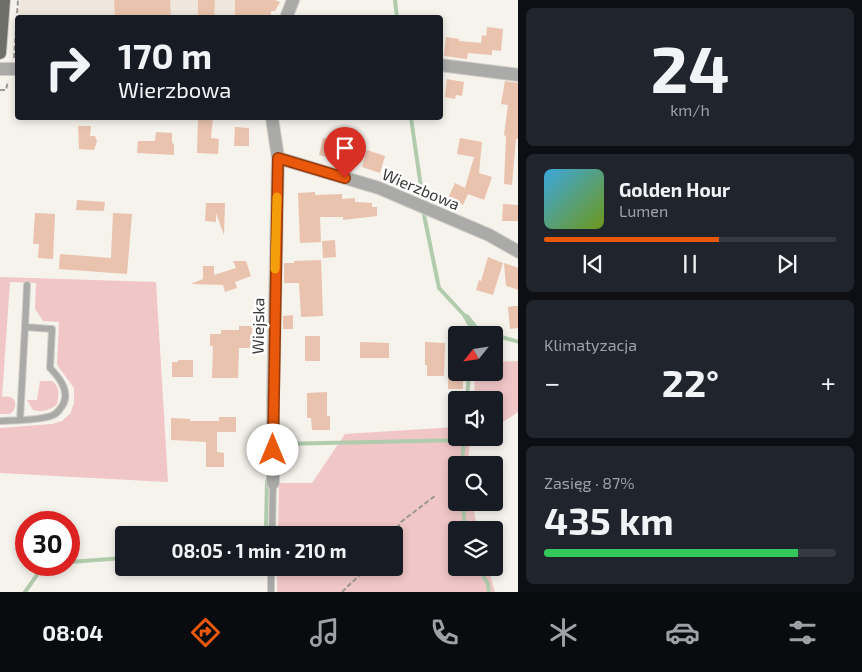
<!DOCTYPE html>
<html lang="pl">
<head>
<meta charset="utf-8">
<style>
	body { margin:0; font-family:"Exo 2",sans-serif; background:#20242c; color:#f1f3f6; height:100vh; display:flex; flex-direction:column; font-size:19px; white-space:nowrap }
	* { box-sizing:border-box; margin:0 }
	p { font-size:16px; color:#9ea1a6 }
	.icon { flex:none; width:28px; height:28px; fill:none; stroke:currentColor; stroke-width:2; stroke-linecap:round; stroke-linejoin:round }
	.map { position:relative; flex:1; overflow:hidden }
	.side { display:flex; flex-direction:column; gap:8px; padding:8px; background:#0d0f14; width:344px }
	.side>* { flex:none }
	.hud { position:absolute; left:15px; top:15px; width:428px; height:105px; border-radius:5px; box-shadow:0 2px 8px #0003; background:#171b24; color:#f1f3f6; overflow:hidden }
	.needle { width:32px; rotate:240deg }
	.tools { position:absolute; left:448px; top:326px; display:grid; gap:10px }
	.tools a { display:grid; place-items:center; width:55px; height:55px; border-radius:5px; background:#171b24; box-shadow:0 2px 8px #0003; font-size:25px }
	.speed { position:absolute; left:15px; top:511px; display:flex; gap:10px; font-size:25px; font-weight:700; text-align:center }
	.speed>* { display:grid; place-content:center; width:65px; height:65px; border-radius:50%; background:#171b24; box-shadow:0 2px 8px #0003; line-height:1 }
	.speed .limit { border:8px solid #d22; background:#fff; color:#111 }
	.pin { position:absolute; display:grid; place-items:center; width:42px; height:42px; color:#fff; margin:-51px -21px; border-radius:50% 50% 50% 0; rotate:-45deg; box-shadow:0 0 5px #0007 }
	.pin .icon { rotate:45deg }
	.me { position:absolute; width:55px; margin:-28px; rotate:0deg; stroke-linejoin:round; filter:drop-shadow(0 0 4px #0008) }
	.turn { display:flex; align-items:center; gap:18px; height:105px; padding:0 20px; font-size:22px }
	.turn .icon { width:65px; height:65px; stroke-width:2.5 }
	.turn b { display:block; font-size:35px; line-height:42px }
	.big { font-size:38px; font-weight:700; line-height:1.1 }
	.side .card { flex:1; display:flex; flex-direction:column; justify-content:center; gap:8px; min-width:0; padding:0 18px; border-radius:8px; background:#20242c }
	.side .dial { align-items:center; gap:0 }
	.dial b { font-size:65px; line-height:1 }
	.song { display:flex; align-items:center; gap:15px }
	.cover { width:60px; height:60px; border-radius:8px; background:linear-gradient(135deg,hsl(200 70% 55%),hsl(80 70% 35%)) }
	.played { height:5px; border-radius:2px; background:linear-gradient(90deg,#ea580c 60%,#363941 60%) }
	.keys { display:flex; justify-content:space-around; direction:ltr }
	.heat { display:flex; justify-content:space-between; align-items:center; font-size:28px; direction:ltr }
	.charge { height:8px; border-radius:4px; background:linear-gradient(90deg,#34c759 87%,#363941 0) }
	.trip { position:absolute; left:115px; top:526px; width:288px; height:50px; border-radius:5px; background:#171b24; box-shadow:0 2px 8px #0003; font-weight:700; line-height:50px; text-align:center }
	.tabs { display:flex; height:80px; justify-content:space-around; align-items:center; background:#090b0e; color:#9ea1a6 }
	.tabs .icon { width:35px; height:35px }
	.tabs .on { color:#ea580c }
	.tabs b { font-size:22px; color:#f1f3f6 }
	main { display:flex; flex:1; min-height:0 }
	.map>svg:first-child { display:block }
</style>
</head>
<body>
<main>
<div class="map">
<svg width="519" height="592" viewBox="0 0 519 592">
	<rect width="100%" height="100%" fill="#f6f2ec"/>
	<path fill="#efe7db" d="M20,0H273L267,17L18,18Z"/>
	<path fill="#f0c6c6" d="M0,277L156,282L168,482L0,473V428L52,424L62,421L70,414L74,403V388L57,365L59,322L43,321L35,309L36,283L10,282L2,397C5,397 8,396 10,397C18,399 16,412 9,414C8,414 1,414 0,414Z
		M518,361V412L494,428V400H474L475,373L494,372V362Z
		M40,381H52C60,388 59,393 57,404C49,411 43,412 33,410L27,400H37Z
		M456,427V438H473L470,439L468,465H456V502L472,503L478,530H456V568H488L495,592H277V568H394V535H278L279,483H312L345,434Z"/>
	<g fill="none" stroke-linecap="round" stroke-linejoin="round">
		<path stroke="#b1ccad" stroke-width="4" d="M395,0L397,18
			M411,118L422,194
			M424,215L439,288L464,315L472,329V335
			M467,316L479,331L492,335
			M494,335L519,342
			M467,400L469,372
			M279,444L464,440
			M462,465L464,438
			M463,502L465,530
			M266,526L267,481
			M69,562L124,558
			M469,568L474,574H482L488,584L489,592
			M25,592L44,565"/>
	</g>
	<path fill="#eac3ae" d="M114,0H170L171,18H115Z
		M198,0H215L214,18H198Z
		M235,0H275L280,2L275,11H271V15L235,18Z
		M487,27L503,29L501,51L492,50V55L468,53L467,59L444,56L446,37L459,39V41L481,43L482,35L486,36Z
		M447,79L464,82L462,96L456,95L455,99L445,97Z
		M505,81L519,83V139H516L512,185L504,184L506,136L504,135L508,105L501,104Z
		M198,118H213L211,138L219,139L218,154L197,153Z
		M78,126H91L90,136H95L97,141L94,150L79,149Z
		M235,127L249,128V146H234Z
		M156,132L172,133V142L174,145V155L137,153L138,141H155Z
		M323,138L346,143L341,161L319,155Z
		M460,138L482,142L479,173L492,177L484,200L468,194L463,205L448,198L455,183L465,188L474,157L457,154Z
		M367,150L385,156L380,173L362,167Z
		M315,192V195L342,194V199L355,198V202L372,203V207H377V216L343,220V217H320L321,242L300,243L298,193Z
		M77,200L105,202L104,211L76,210Z
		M206,203H225L224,235L216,213V222L205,221Z
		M503,204L519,205V221H502Z
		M35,213L55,214L53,259L38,258L39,244H33Z
		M113,213L132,214L127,274L59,269L60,254L111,258Z
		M335,240L336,257L323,258L322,241Z
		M488,257L503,263L493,295L476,290L479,280L481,281Z
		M321,260L323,316L301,317L299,283H284V263H294V261Z
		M233,261H246L251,276L235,282L237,288L225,292L223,285L191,284L203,279V266H214V275L236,268Z
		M504,263L519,268V290L506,286Z
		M513,306H519V328L510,329L508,307Z
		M293,315V329H283V316Z
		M239,326H252V348H239L238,378H212L213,346H210V334H221V330H239Z
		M305,336H320V361H305Z
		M360,342L389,343V358H360Z
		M425,342L445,343L444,376H427V365H425Z
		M178,360H193V377H172V362H178Z
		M448,372H463V389H448Z
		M327,392V416H330V430H312L311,418H307V393Z
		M219,417H236V432H217V452L224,453V467H206V442L171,440V418L190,419V421H219Z"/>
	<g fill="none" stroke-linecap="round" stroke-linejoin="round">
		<defs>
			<path id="service" d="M25,327L27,285
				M0,421C16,420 35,421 51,416C54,415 58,412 60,409C72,395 61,379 50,368L52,329L25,327L20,420
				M272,535L273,483
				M271,592V568"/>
			<path id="minor" d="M286,18L293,0
				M440,65L519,75
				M0,69H18
				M272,118L278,158L273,399V483
				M278,158L379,188L489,235L519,252"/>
			<path id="primary" d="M0,53L4,0"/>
		</defs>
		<use href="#service" stroke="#d1cdc8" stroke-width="8"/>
		<use href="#minor" stroke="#d1cdc8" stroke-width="14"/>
		<use href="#primary" stroke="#d1cdc8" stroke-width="14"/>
		<path stroke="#9a9793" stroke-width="2" stroke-dasharray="5 2.5" stroke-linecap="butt" d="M14,58L18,0
			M0,90H6L8,81
			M393,535L401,522L436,495
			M342,592L367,568"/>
		<use href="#service" stroke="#aaaba8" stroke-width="6"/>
		<use href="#minor" stroke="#aaaba8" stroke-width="12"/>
		<use href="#primary" stroke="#6f6f6a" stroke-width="12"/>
	</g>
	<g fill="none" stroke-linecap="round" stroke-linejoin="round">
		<defs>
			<path id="route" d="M273,450L278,158L345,178"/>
		</defs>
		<use href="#route" stroke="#983908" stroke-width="12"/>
		<use href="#route" stroke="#ea580c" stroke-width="9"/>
		<path stroke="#f59e0b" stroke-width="9" d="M275,269L277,197"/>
	</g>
	<g text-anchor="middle" stroke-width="5" stroke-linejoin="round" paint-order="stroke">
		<g font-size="16" fill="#3b3937" stroke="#fff">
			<text transform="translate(421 189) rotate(23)" y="6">Wierzbowa</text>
			<text transform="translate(258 326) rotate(-89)" y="6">Wiejska</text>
		</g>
	</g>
</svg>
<div class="tools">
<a><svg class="needle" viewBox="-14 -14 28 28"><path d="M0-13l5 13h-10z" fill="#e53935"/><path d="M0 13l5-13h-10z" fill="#9ea1a6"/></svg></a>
<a><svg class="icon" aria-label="sound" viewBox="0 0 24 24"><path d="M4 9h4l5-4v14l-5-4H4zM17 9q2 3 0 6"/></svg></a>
<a><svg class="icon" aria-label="search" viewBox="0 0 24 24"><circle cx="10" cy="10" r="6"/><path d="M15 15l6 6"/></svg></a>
<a><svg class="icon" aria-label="layers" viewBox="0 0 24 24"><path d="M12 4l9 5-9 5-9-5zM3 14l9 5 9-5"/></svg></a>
</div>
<div class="speed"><div class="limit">30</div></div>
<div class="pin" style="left:345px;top:178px;background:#d93025"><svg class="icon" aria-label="arrive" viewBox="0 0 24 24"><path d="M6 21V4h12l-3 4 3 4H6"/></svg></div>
<svg class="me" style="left:273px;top:450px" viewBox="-20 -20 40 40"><circle r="19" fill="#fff"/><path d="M0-13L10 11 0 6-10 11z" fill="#ea580c"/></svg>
<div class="trip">08:05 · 1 min · 210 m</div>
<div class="hud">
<div class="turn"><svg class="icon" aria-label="right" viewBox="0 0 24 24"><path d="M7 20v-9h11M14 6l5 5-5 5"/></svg><div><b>170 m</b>Wierzbowa</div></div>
</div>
</div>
<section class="side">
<div class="card dial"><b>24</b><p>km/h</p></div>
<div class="card">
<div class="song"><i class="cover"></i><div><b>Golden Hour</b><p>Lumen</p></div></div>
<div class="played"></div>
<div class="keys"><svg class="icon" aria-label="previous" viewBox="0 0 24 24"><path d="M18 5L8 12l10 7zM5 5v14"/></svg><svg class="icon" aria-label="pause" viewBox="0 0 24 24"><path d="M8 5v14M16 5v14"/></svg><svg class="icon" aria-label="next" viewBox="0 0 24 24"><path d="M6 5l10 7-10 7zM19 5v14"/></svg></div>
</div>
<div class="card"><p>Klimatyzacja</p>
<div class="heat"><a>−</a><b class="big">22°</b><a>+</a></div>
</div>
<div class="card"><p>Zasięg · 87%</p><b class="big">435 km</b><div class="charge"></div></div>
</section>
</main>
<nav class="tabs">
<b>08:04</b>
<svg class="icon on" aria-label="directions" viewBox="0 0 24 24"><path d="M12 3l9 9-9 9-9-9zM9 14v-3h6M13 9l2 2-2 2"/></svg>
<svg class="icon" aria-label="music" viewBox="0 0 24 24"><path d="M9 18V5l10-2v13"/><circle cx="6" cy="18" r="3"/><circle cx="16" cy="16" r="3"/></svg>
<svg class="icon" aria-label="phone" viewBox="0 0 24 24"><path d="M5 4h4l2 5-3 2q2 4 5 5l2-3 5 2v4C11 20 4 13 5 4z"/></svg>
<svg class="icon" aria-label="climate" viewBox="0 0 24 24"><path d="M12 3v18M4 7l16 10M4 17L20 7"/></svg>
<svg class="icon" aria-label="car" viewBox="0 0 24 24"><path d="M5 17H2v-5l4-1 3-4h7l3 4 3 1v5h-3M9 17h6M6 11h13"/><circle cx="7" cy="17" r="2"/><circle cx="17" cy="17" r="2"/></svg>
<svg class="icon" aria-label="filters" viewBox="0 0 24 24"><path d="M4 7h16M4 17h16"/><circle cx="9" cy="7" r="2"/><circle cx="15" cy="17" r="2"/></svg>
</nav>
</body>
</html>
